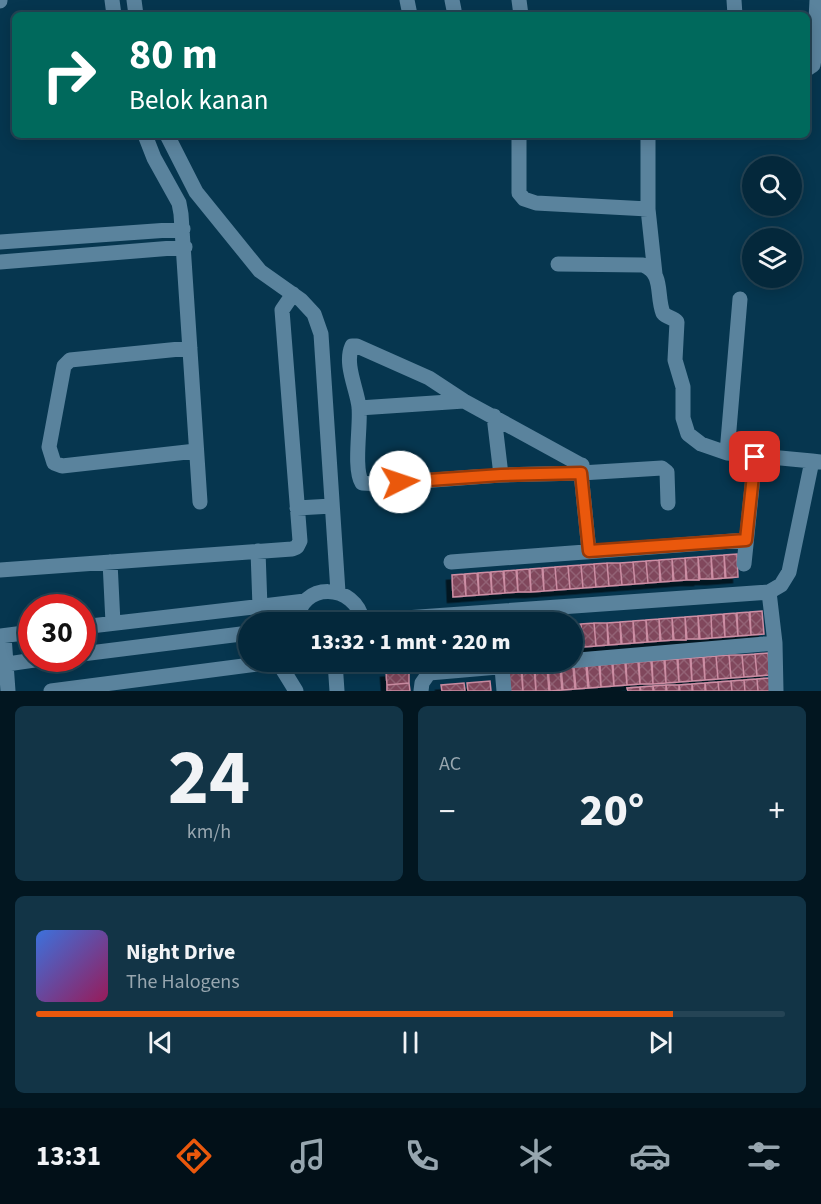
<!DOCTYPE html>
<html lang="id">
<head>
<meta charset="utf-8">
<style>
	body { margin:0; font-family:"Source Sans 3",sans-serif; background:#123446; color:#f1f3f6; height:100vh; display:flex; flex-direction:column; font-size:22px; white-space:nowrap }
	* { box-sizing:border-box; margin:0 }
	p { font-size:20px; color:#97a6af }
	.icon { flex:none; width:33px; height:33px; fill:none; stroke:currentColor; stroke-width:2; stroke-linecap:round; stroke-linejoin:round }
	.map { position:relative; height:691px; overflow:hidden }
	.panel { display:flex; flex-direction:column; gap:15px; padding:15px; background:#021620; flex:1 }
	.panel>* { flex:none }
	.banner { position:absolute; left:12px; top:12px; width:798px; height:126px; border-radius:9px; box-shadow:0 3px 15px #0003,0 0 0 2px #254455; background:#00695c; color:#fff; overflow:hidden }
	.tools { position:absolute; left:742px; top:156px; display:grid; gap:12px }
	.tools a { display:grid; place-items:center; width:60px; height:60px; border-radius:50%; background:#04283b; box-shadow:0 3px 15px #0003,0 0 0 2px #254455; font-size:30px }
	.speed { position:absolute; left:18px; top:594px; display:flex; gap:12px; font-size:30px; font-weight:700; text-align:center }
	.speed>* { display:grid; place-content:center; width:78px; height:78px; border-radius:50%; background:#04283b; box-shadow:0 3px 15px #0003,0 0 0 2px #254455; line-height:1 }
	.speed .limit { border:9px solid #d22; background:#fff; color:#111 }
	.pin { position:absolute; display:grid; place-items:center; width:51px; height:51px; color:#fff; margin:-26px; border-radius:12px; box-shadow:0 3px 9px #0006 }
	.me { position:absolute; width:66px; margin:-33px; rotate:86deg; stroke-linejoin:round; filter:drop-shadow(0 0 4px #0008) }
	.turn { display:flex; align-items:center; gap:21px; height:126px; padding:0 18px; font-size:27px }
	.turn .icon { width:78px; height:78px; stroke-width:2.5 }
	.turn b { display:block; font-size:42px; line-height:51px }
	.big { font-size:45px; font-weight:800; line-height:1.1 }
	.panel .tile { flex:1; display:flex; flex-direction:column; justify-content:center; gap:9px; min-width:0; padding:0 21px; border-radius:9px; background:#123446 }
	.panel .dial { align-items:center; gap:0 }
	.dial b { font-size:78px; line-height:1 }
	.song { display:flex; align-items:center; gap:18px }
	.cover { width:72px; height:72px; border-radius:9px; background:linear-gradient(135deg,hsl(220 70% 55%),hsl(330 70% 35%)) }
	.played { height:6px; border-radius:3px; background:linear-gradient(90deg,#ea580c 85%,#254455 85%) }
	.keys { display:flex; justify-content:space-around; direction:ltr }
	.heat { display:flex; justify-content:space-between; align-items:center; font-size:33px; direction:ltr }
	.panel .tiles { flex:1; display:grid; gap:15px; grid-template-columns:1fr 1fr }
	.tile:last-child { grid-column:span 2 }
	.trip { position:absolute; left:238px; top:612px; width:345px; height:60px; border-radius:30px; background:#04283b; box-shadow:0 3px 15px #0003,0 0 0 2px #254455; font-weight:800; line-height:60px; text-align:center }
	.tabs { display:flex; height:96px; justify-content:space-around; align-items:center; background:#021018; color:#97a6af }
	.tabs .icon { width:42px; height:42px }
	.tabs .active { color:#ea580c }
	.tabs b { font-size:27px; color:#f1f3f6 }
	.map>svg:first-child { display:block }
</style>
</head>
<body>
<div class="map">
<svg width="821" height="691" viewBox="0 0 821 691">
	<defs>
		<pattern id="building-cross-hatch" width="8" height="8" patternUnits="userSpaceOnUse" patternTransform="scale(1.5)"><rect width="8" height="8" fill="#80475c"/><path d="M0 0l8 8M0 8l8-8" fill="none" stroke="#926274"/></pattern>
		<filter id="shadow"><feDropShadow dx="-5.5" dy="5.5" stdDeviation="0" flood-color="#0009"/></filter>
	</defs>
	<rect width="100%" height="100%" fill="#06364f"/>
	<path fill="url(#building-cross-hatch)" stroke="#cc8da3" stroke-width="1.5" filter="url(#shadow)" d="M737,554L738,577L726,578L724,555Z
		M724,555L725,578L713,579L711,556Z
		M711,556L712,579H700L698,557Z
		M698,557L699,580H687L685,558Z
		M685,558L686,580L674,581L672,559Z
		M672,559L673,581L661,582L659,560Z
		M659,560L660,582L648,583L646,561Z
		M646,561L648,583L635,584L633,562Z
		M633,562L635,584L622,585L620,563Z
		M607,563H620L622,585L609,586Z
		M607,563L609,586L596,587L594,564Z
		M594,564L596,587L583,588L581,565Z
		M581,565L583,588L570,589L568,566Z
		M568,566L570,589L557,590L555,567Z
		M555,567L557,590L544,591L543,568Z
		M542,568L544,591L531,592L530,569Z
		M529,569L531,592H518L517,570Z
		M516,570L518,592L505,593L504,571Z
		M503,571L505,593L492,594L491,572Z
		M490,572L492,594L479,595L478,573Z
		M477,573L479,595L466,596L465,574Z
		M464,574L466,596L453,597L452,575Z
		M762,611L764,634L751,635L750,612Z
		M749,612L751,635L738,636L737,613Z
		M736,613L738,636L725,637L724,614Z
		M723,614L725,637L712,638L711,615Z
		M711,615L712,638L700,639L698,616Z
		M698,616L699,639H687L685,617Z
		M685,617L686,640H674L672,618Z
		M672,618L673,640L661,641L659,619Z
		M659,619L660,641L648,642L646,620Z
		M646,620L647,642L635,643L633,621Z
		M633,621L634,643L622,644L620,622Z
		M620,622L621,644L609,645L607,623Z
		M594,623H607L608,645L596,646Z
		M594,623L596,646L583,647L581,624Z
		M581,624L583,647L573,648V625Z
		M768,653L770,675L757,676L755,654Z
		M755,654L757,676L744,677L742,655Z
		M729,655L731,678L718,679L716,656Z
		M729,655H742L744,677L731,678Z
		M716,656L718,679L705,680L704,657Z
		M703,657L705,680L692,681L691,658Z
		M690,658L692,681L679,682L678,659Z
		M677,659L679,682L666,683L665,660Z
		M664,660L666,683L653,684L652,661Z
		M651,661L653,684H640L639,662Z
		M638,662L640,684L627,685L626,663Z
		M625,663L627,685L614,686L613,664Z
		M612,664L614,686L601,687L600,665Z
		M599,665L601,687L589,688L587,666Z
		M586,666L588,688L576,689L574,667Z
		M561,667H573L575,689L563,690Z
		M547,668L549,691H536L535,669Z
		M548,668H560L562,690L550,691Z
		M534,669L536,691H523L522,670Z
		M409,670V683L387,685L386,672Z
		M521,670L523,691H510L509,671Z
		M770,678L771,691H758L757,679Z
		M757,679L758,691H745L744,680Z
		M744,680L745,691H732L731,681Z
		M490,681L491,691H468L467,683Z
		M731,681L732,691H719L718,682Z
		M718,682L719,691H706L705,683Z
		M409,683L410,691H387V685Z
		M464,683L465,691H442L441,685Z
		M705,683V691H693L692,684Z
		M692,684V691H680L679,685Z
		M666,685H679V691H667Z
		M666,685V691H654L653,686Z
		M653,686V691H641L640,687Z
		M640,687V691H628L627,688Z"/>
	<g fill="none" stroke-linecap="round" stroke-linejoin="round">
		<path stroke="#5a839d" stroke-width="15" d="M112,0L114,15
			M134,0L136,15
			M407,0L410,15
			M452,0L454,10
			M519,0L521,15
			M734,0L735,15
			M0,1V0
			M807,69L813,65L814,59L817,0
			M145,135L154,158L179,203L181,214L200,502
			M167,135L196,192L260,271L301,300L314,314L321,334L338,592
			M519,135V193L524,199L536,203L648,209
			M648,135V209L655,274
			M0,242L183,229
			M0,262L185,247
			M558,264L643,265C664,273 656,295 663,313C667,318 673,317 677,322L675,360L683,387V418L688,434L701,444L727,453L812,461
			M190,348L70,360L64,366L49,447L54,463L62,466L196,451
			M359,408L464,401
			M494,416L501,475
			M727,453L740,299
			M297,508L332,506
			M258,551L260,607
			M589,551L581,473L582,465H581L464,401L429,378L357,346H352C344,364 357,389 359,407C361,426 353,468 362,483L380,484L501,475L581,473L662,468L667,472L668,503
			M110,562L113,623
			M451,562L746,540
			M744,564L755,457
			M0,570L292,549L297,547L300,541L282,310L293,294
			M769,592L775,643
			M363,621L769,592L781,585L789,572L812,461L821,462
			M297,622C299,581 356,582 363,622
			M82,627L305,601
			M0,636L32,632
			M4,636L8,691
			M82,654L249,633
			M335,662L337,691
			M0,665L48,658
			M502,668L504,691
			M51,691L258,664L280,665L296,691
			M421,691L422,683L429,673L775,643L776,691"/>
	</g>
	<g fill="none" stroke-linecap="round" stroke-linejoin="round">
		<defs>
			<path id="route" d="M400,482L501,475L581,473L589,551L746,540L755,457"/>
		</defs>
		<use href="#route" stroke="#983908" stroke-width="15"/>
		<use href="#route" stroke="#ea580c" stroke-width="10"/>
	</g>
</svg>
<div class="tools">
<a><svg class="icon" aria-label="search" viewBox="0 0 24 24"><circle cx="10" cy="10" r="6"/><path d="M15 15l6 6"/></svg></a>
<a><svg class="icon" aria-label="layers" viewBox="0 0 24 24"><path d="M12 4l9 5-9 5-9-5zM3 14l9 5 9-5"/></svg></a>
</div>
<div class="speed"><div class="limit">30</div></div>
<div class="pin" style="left:755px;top:457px;background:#d93025"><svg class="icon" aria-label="arrive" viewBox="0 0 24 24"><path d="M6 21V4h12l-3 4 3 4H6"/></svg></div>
<svg class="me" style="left:400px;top:482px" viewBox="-20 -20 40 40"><circle r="19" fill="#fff"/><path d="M0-13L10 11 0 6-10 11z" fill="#ea580c"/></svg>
<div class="trip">13:32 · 1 mnt · 220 m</div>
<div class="banner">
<div class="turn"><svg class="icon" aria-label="right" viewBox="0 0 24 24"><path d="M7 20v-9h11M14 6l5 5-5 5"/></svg><div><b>80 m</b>Belok kanan</div></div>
</div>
</div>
<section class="panel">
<div class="tiles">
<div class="tile dial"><b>24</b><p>km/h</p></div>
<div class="tile"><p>AC</p>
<div class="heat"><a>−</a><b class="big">20°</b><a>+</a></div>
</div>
<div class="tile">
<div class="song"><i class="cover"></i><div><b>Night Drive</b><p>The Halogens</p></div></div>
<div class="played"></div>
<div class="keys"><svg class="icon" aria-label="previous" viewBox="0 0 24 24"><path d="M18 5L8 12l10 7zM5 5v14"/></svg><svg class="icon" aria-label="pause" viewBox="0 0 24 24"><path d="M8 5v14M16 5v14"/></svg><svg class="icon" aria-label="next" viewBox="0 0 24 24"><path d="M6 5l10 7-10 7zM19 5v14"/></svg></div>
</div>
</div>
</section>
<nav class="tabs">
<b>13:31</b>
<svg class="icon active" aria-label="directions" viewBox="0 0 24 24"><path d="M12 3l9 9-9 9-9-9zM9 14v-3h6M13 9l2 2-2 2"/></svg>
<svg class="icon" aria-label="music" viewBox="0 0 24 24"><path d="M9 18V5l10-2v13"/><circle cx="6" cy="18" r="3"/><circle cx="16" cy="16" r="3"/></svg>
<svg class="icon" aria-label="phone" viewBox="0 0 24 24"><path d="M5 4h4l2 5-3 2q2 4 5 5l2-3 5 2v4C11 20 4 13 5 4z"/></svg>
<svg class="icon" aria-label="climate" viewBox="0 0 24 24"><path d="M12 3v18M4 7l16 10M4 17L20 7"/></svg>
<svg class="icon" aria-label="car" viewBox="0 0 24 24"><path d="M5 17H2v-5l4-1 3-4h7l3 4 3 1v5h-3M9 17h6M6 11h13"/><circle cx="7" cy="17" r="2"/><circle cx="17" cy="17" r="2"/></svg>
<svg class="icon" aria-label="filters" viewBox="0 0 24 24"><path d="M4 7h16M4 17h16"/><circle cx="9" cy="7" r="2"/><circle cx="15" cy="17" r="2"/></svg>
</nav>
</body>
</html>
